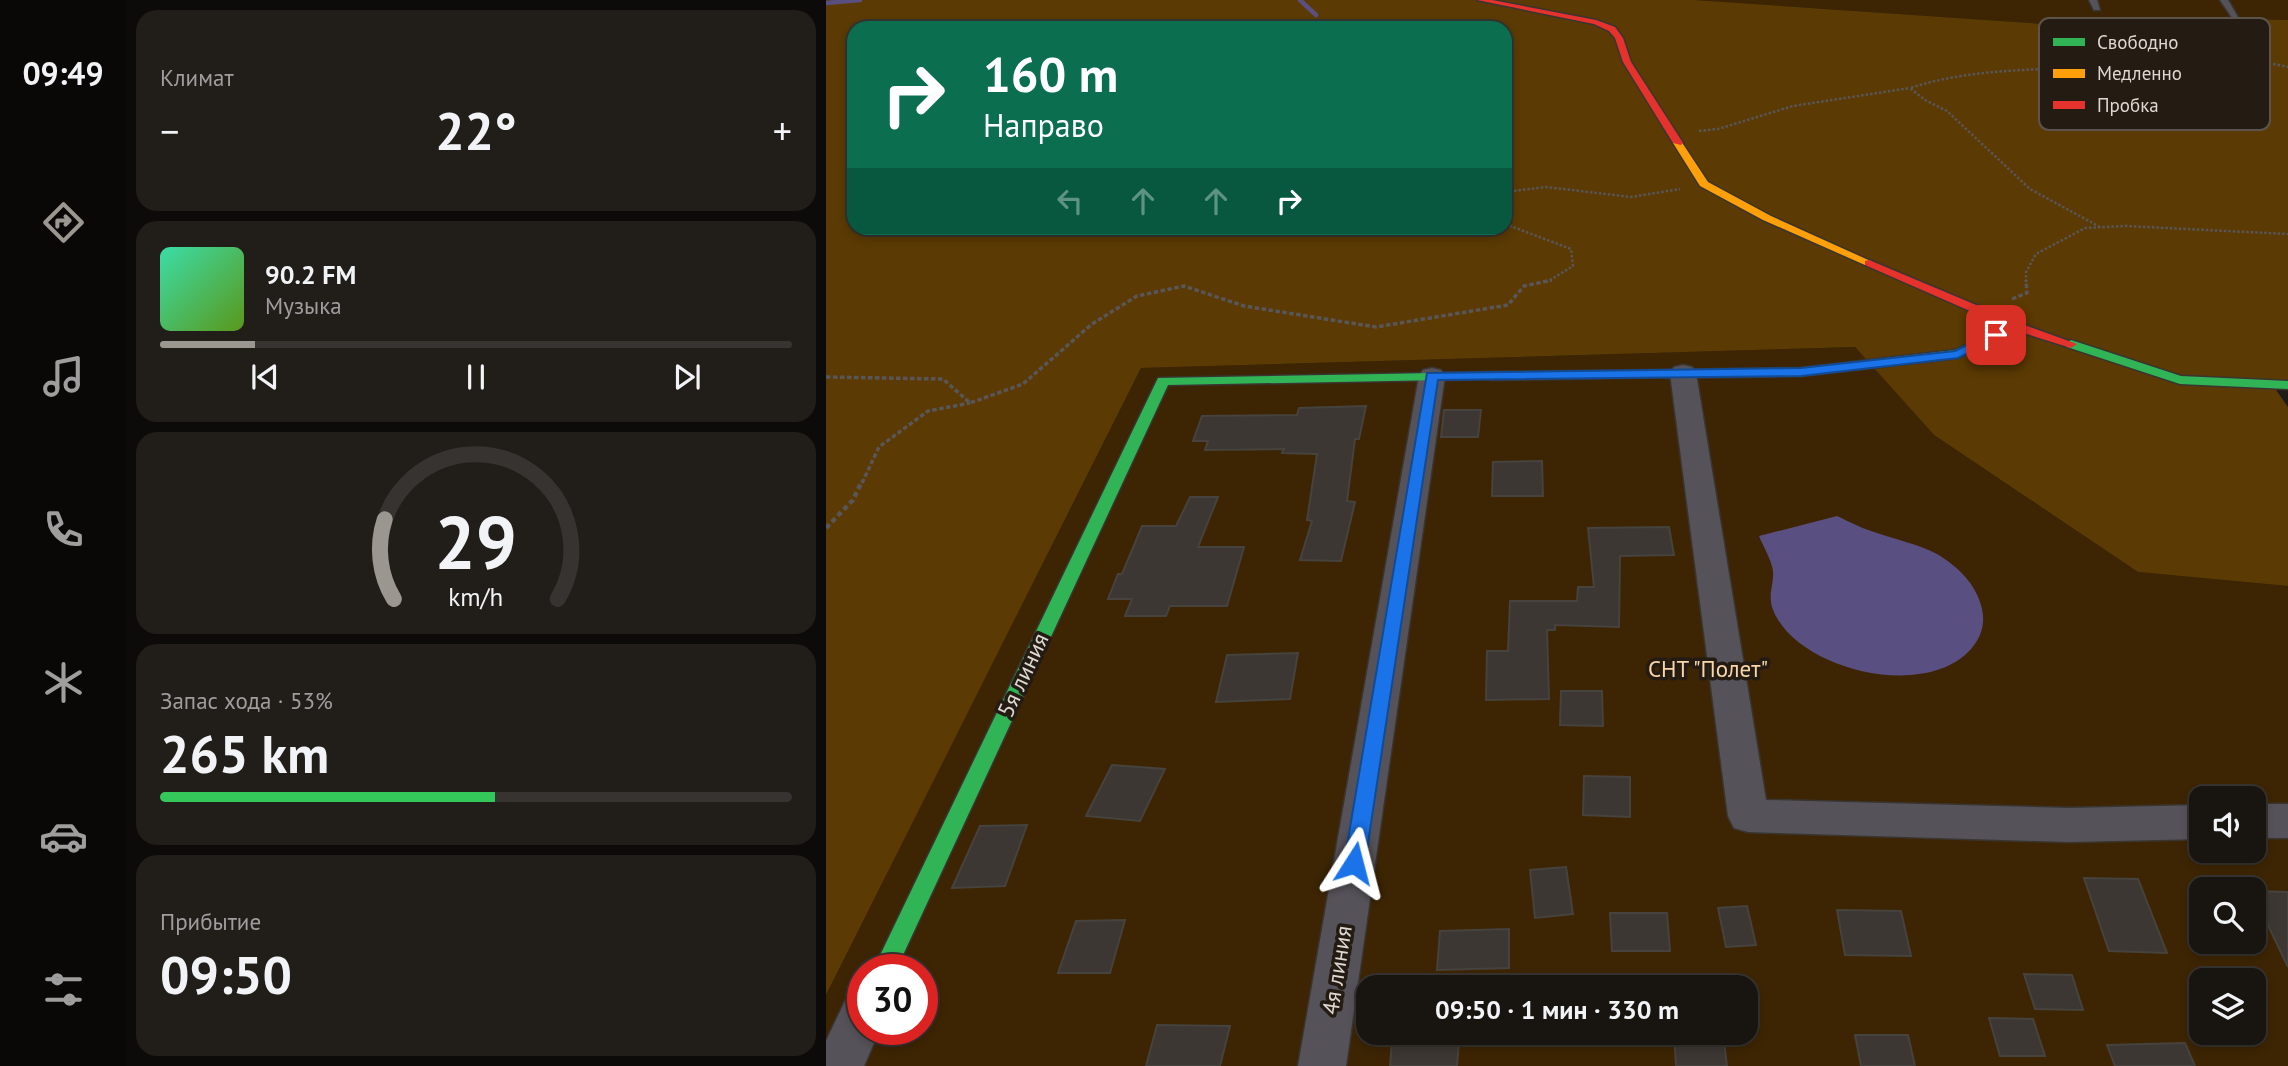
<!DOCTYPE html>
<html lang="ru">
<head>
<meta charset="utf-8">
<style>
	body { margin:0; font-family:"PT Sans",sans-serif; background:#211d19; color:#f1f3f6; height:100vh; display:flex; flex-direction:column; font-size:26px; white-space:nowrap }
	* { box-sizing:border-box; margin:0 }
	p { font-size:23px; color:#9f9e9f }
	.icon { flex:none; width:38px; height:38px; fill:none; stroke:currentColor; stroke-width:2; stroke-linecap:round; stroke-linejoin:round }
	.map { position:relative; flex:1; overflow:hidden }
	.details { display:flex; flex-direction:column; gap:10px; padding:10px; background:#0d0b09; width:700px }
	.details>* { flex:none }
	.top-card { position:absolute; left:21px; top:21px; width:665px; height:214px; border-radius:21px; box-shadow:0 4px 10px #0003,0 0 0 2px #363330; background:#0b6e4f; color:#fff; overflow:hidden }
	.controls { position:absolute; left:1363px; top:786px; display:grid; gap:14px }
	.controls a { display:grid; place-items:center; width:77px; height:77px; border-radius:14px; background:#181410; box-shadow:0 4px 10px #0003,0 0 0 2px #363330; font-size:35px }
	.speed { position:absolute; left:21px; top:954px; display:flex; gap:14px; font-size:35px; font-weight:700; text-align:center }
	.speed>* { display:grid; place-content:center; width:91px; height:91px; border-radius:50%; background:#181410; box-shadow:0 4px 10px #0003,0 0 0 2px #363330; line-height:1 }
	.speed .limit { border:10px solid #d22; background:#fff; color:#111 }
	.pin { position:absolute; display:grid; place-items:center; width:60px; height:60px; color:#fff; margin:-30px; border-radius:14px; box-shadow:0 4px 10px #0006 }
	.me { position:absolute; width:77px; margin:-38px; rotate:9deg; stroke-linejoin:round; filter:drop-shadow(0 0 5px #0008) }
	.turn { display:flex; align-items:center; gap:24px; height:147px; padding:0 21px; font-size:32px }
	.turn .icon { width:91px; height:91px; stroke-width:2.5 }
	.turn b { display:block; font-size:49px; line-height:60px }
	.lanes { display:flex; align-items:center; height:66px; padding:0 21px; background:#0003; justify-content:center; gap:35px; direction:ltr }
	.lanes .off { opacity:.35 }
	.big { font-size:52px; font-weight:700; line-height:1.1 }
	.details .card { flex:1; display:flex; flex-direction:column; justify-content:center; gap:10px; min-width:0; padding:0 24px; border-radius:21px; background:#211d19 }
	.details .dial { align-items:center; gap:0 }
	.dial svg { height:182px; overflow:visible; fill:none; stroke:#363330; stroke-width:7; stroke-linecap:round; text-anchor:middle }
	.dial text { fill:#f1f3f6; stroke:none }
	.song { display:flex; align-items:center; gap:21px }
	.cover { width:84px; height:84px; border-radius:10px; background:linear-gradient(135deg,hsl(160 70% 55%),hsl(90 70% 35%)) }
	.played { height:7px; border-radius:4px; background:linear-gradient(90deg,#9c9690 15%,#363330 15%) }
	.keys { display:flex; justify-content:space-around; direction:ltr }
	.heat { display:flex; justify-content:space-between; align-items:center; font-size:38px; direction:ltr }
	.charge { height:10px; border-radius:5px; background:linear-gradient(90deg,#34c759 53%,#363330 0) }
	.trip { position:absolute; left:530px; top:975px; width:402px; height:70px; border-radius:21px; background:#181410; box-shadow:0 4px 10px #0003,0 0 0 2px #363330; font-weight:700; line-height:70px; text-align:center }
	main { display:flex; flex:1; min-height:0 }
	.tab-bar { display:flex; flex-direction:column; width:126px; justify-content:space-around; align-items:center; background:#0a0806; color:#9f9e9f }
	.tab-bar .icon { width:49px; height:49px }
	.tab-bar .selected { color:#9c9690 }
	.tab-bar b { font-size:32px; color:#f1f3f6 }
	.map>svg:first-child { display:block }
</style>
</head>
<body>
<main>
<nav class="tab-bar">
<b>09:49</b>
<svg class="icon selected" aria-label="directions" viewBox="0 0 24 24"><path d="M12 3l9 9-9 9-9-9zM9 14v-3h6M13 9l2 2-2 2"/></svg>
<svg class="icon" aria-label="music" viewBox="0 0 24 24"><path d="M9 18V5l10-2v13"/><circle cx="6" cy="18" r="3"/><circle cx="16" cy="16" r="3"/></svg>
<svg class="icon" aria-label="phone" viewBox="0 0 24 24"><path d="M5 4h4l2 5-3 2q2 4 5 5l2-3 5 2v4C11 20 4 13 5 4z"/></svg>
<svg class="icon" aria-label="climate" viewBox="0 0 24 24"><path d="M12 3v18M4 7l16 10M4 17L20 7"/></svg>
<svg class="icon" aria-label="car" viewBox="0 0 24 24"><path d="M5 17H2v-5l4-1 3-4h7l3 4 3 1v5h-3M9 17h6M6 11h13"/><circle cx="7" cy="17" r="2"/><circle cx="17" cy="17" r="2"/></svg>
<svg class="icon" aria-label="filters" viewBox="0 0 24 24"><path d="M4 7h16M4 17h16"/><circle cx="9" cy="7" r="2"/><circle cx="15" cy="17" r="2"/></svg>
</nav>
<section class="details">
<div class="card"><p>Климат</p>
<div class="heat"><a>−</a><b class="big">22°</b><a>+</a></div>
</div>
<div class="card">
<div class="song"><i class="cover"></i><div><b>90.2 FM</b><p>Музыка</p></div></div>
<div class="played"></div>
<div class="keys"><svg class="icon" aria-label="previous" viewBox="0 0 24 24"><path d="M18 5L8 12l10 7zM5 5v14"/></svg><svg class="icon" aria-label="pause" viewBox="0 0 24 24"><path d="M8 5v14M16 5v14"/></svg><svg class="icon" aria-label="next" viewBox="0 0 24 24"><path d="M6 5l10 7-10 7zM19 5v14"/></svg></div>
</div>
<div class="card dial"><svg viewBox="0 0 100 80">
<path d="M14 69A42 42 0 1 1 86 69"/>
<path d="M14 69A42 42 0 0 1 10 34" stroke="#9c9690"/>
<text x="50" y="56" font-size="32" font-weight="700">29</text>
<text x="50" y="72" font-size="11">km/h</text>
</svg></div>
<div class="card"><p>Запас хода · 53%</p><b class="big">265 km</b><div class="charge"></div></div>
<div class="card"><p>Прибытие</p><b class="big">09:50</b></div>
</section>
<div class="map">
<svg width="1462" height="1066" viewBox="0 0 1462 1066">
	<rect width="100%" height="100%" fill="#201b16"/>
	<path fill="#3d2503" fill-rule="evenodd" d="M869,0H1462V20L1427,19L1435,39Z
		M1029,347L1108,435L1312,572L1462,586V1066H0V995L315,368ZM1376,798H1428V850H1376ZM1376,889H1428V942H1376ZM37,970H96V1029H37ZM1376,980H1428V1032H1376ZM542,987H920V1032H542Z"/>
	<path fill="#5b3a03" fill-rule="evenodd" d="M0,0H869L1435,39L1427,19L1462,20V380H1443L1462,407V586L1312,572L1108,435L1029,347L315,368L0,995ZM28,28H679V228H28Z"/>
	<path fill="#594f80" d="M1011,516C1024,522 1037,529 1051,533C1071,540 1092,544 1111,554C1131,566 1149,583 1155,605C1160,622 1156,636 1145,649C1101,699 982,672 951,618C939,597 948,589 947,571C946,561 937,546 933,536Z"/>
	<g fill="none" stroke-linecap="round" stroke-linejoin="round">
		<path stroke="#594f80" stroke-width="4.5" d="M474,0L490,15
			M0,3L34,0"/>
	</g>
	<path fill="#3c3733" stroke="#46423d" stroke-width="2" d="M540,406L533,439H529L521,501L529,502L515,561L474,560L486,521L481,520L491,454L456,453L458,449L379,450L382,441H367L376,416L471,415L473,408Z
		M618,410H655L652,437H615Z
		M716,461L717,496H666L667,462Z
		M364,497H392L372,547H418L401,606H344L340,616H299L306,599H282L292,574H296L316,526H350Z
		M843,527L848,555L794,556L793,627L729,625V630H721L723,699L660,700L661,651H682L684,601H751L752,587H768L762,528Z
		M472,653L464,699L390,702L401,655Z
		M735,691H776L777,726L734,725Z
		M286,765L339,769L314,821L260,816Z
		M758,776L804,777V817L757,815Z
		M201,825L179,886L126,888L154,826Z
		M740,867L747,914L709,918L704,870Z
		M1258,878L1312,879L1341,953L1283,951Z
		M1428,891L1462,892V967L1428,896Z
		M921,906L930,945L900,947L892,908Z
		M1011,910L1075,911L1085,956L1019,955Z
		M784,913H841L844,951H786Z
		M299,920L284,973H232L250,921Z
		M683,929V968L611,970L614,931Z
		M1198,974L1246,975L1257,1010L1209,1009Z
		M1163,1018L1207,1019L1219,1056H1174Z
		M331,1025L404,1026L394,1066H320Z
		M848,1032L897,1033L901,1066H850Z
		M1029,1035H1082L1089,1066H1035Z
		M566,1042H633L631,1066H564Z
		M1359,1043L1369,1066H1289L1281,1045Z"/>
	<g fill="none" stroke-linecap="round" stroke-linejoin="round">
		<defs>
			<path id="lane" d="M1263,0H1271L1274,10H1268Z
				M1394,0H1402L1413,19H1407Z"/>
			<path id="street" d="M857,365L866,367L870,373L940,800L1243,808L1376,805V839L1243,842L922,832L908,828L902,816L844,373L848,367Z
				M606,368L615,370L619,376L520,1066H472L593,376L597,370Z
				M1428,804H1462V838H1428Z
				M37,993V1029H54L38,1066H0V1041L20,999Z"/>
			<path id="fast" d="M1189,322L1195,326L1193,329L1132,358L975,376L840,378L833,374L840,370L975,368L1129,350Z
				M1245,340L1355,376L1462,381V389L1354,384L1241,347L1239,344Z
				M665,372L670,373V379L342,385L70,970H47L332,378Z"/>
			<path id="slow" d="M849,141H855L882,182L945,216L1049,263L1039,265L937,220L874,186L847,143Z"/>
			<path id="jam" d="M651,0H666L770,20L789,27L797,38L805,62L857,143L855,145L847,143L797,62L789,38L783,31L768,24Z
				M1043,260L1193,323L1251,344L1245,348L1185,329L1039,265V261Z
				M840,370L847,374L845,377L665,380L658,376L665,372Z"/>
		</defs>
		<use href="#lane" stroke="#3a3531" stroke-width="3"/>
		<use href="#street" stroke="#3a3531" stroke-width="3"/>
		<use href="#fast" stroke="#3a3531" stroke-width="3"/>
		<use href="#slow" stroke="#3a3531" stroke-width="3"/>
		<use href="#jam" stroke="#3a3531" stroke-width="3"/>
		<path stroke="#595658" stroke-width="2.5" stroke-dasharray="2.5 2" stroke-linecap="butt" d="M873,131L892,129L967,106L1084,88
			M679,192L720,187L805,197L854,189
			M679,224L745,249L747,266L721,282
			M1274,227L1204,189L1121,111L1099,100L1084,88C1152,66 1226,70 1297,67C1357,64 1402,53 1462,67
			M1200,282V272L1210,254L1259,228L1299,226L1462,234"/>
		<path stroke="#595658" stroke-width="3.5" stroke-dasharray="4.5 2.5" stroke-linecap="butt" d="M1186,299L1201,293L1200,280
			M0,377L117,379L144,403L197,384L266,324L311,296L358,286L418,306L550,327L682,305L698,286L726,280
			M36,483L53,447L102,411L144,403"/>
		<path stroke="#595658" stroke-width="4.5" stroke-dasharray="5 3.5" stroke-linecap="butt" d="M0,528L27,500L36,481"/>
		<use href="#lane" fill="#555359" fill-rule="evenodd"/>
		<use href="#street" fill="#555359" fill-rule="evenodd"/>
		<use href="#fast" fill="#30b455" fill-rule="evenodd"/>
		<use href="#slow" fill="#ff9f0a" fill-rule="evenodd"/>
		<use href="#jam" fill="#e5322d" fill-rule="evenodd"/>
	</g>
	<path fill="#1a73e8" stroke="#114b97" stroke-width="2" d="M1170,331L1176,335L1174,338L1132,358L975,376L612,380L539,863L536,869L528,872L521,869L518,863L601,373L975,368L1129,351Z"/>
	<g text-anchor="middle" stroke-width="7" stroke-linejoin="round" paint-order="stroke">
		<g font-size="23" fill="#f9d5aa" stroke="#241c12">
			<text x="882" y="677">СНТ "Полет"</text>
		</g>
		<g font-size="23" fill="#ded8d2" stroke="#241c12">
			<text transform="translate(197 675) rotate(-65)" y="8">5я линия</text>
			<text transform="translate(511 970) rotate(-81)" y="8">4я линия</text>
		</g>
	</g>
	<rect x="1213" y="18" width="231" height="112" rx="10" fill="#241c12" stroke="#5c544c" stroke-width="2"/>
	<rect x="1227" y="38" width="32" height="8" fill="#30b455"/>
	<rect x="1227" y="69" width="32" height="9" fill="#ff9f0a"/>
	<rect x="1227" y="101" width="32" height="8" fill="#e5322d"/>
	<g font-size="19" fill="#ded8d2">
		<text x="1271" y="49">Свободно</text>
		<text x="1271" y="80">Медленно</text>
		<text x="1271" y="112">Пробка</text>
	</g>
</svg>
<div class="controls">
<a><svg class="icon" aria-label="sound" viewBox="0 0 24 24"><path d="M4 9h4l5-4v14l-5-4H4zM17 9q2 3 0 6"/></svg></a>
<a><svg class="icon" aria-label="search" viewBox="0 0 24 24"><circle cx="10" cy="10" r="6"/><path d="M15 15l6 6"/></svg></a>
<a><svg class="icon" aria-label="layers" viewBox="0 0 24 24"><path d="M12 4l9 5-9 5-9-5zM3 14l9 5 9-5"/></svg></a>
</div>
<div class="speed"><div class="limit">30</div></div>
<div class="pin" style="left:1170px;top:335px;background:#d93025"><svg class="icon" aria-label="arrive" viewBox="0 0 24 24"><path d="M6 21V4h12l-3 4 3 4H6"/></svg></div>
<svg class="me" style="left:528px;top:863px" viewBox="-20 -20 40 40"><path d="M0-17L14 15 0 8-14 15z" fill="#1a73e8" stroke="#fff" stroke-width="4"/></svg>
<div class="trip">09:50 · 1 мин · 330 m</div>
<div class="top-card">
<div class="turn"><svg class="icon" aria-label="right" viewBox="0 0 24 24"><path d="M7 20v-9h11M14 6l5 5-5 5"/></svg><div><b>160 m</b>Направо</div></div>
<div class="lanes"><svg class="icon off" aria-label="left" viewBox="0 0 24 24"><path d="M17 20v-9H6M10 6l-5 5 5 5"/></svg><svg class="icon off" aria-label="ahead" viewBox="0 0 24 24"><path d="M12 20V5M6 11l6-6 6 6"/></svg><svg class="icon off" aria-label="ahead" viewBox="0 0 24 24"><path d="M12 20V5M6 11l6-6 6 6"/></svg><svg class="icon" aria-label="right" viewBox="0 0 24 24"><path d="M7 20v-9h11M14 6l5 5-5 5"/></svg></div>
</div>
</div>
</main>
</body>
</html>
